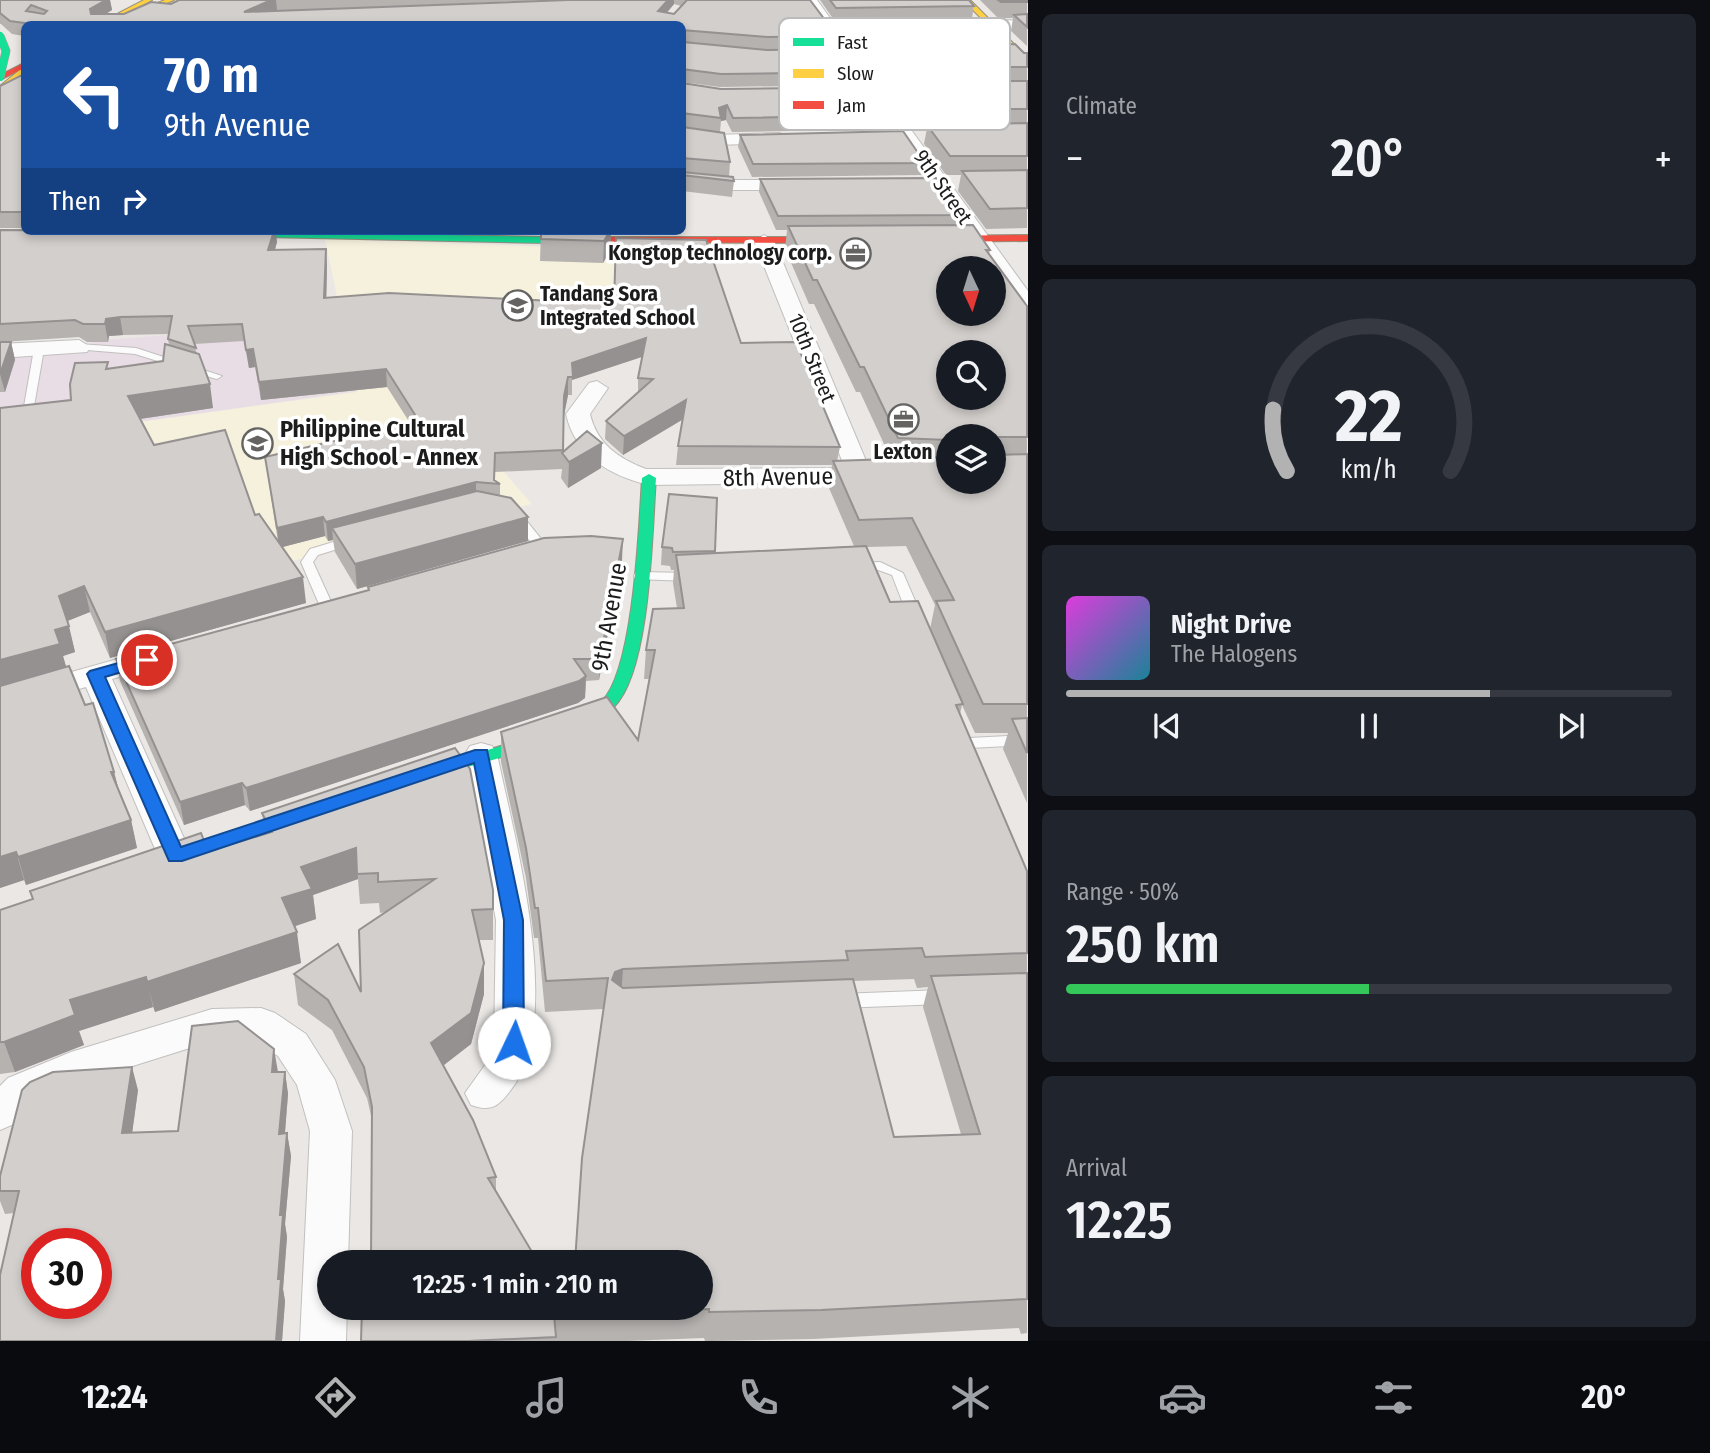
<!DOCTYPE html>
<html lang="en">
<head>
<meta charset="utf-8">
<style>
	body { margin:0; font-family:"Fira Sans Condensed",sans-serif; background:#20242c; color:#f1f3f6; height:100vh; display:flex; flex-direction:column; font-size:26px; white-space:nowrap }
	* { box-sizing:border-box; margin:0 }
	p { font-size:23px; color:#9ea1a6 }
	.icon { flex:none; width:38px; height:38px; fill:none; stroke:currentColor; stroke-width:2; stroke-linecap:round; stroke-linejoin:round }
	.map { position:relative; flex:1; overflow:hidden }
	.drawer { display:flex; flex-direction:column; gap:14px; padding:14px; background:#0d0f14; width:682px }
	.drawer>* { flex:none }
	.hud { position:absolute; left:21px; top:21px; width:665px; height:214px; border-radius:10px; box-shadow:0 4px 10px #0003; background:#1a4fa0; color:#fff; overflow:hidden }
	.needle { width:46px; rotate:176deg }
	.buttons { position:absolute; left:936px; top:256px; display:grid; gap:14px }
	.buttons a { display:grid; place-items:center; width:70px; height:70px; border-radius:50%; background:#171b24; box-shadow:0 4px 10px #0003; font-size:35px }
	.speed { position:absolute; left:21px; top:1228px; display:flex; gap:14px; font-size:35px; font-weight:700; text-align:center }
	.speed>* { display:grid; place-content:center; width:91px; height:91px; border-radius:50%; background:#171b24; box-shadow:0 4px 10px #0003; line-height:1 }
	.speed .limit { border:10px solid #d22; background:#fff; color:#111 }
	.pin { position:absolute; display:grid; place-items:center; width:60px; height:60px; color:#fff; margin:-30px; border:4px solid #fff; border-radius:50%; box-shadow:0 2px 7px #0007 }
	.me { position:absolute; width:77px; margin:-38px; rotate:3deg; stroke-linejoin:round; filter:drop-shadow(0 0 5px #0008) }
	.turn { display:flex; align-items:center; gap:24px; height:147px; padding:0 28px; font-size:32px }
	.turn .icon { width:91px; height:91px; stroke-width:2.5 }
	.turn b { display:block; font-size:49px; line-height:60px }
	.then { display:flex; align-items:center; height:66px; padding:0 28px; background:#0003; gap:14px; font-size:26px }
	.big { font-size:52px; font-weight:600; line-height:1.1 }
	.drawer .tile { flex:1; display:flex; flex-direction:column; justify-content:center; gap:10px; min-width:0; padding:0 24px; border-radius:10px; background:#20242c }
	.drawer .dial { align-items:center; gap:0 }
	.dial svg { height:182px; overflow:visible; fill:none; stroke:#363941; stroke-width:7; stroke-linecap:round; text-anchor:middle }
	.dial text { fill:#f1f3f6; stroke:none }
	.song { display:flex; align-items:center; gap:21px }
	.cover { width:84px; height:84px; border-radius:10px; background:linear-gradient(135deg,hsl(300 70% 55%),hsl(190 70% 35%)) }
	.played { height:7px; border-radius:4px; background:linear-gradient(90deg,#b2b2b3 70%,#363941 70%) }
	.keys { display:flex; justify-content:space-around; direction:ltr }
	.heat { display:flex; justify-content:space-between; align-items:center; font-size:38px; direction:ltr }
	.charge { height:10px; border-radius:5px; background:linear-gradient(90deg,#34c759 50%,#363941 0) }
	.trip { position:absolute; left:317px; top:1250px; width:396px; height:70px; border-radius:35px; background:#171b24; box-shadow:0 4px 10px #0003; font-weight:600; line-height:70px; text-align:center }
	.menu { display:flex; height:112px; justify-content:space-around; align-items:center; background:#090b0e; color:#9ea1a6 }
	.menu .icon { width:49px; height:49px }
	.menu .active { color:#b2b2b3 }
	.menu b { font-size:32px; color:#f1f3f6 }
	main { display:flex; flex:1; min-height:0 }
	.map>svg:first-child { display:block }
</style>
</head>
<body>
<main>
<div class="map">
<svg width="1028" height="1341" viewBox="0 0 1028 1341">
	<rect width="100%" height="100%" fill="#eae7e4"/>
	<path fill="#e8dce5" d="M337,322L356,391L74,431L0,436V357L91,351L92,341Z"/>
	<path fill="#f6f1dd" d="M325,239L655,250L605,343L487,453L532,504L271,566L74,431L357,392Z"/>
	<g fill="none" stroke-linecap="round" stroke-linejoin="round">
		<defs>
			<path id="lane" d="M79,344L136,348L222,376L217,379L213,378L135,354L75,349L74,347Z
				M39,346L44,349L33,412L28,415L23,412L34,349Z
				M517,513L521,514L546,545L548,548L546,551H538L513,520L511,517L513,514Z
				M350,537L356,541L354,544L318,555L313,562L334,608L332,611H322L301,562L310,549Z
				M880,562L903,573L923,619L921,622L916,623L909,619L892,575L878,570L857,571L851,567L857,563Z
				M640,572L690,573L696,577L690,581L635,579L634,576L635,573Z
				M1028,735V745L969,748L962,743L969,738Z
				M942,990L948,992L951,997L948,1002L942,1004L840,1008L834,1006L831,1001L834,996L840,994Z"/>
			<path id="street" d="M803,0H817L1028,291V312L1021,310L994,268H991Z
				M1028,20V28L961,29L954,25L961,21Z
				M682,129L714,135L780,133L788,138L780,143L714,145L682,139Z
				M682,175L715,180H801L810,185L801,190H715L682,185Z
				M764,235L774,241L869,468L948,467L949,481L649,485C610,476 575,455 566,414L589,383L597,381L608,388L590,414C597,444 618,458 646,469L845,468L754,241Z
				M79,340L90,347L87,352L0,358V344Z
				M157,648L167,651L172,657L167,663L112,679L192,856L187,865L175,868L163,865L158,856L86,687L0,712V692Z
				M481,743L492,746L497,754C514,836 566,1022 510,1091C498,1107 490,1112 471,1105L465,1093L488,1061L494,1043L496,920L465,754L470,746Z
				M261,1008L275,1013L306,1034L335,1080L352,1131L348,1262H329V1307H347L346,1341H300L310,1131L297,1085L278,1056L254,1040L212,1041L82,1082L36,1102L14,1124L0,1130V1086L8,1078L71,1052L212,1009Z"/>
			<path id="fast" d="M221,231L546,237L551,240L546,243L225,236L221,235Z
				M649,474L656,478C652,531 651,670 614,707C582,740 461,768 414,782L408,780L405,776L408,772C456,758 567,733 602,701C634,669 639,525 642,478Z"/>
			<path id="slow" d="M144,0H152L115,20L165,0H174L117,24H98Z
				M963,0H970L1028,58V65Z
				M21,69H24V74L0,92V86Z
				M314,804L320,806L323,810L320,814L158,869L152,867L149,862L152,857Z"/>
			<path id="jam" d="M24,63V68L0,80V75Z
				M1028,235V241L932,242L927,239L932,236Z
				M546,237H836L841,240L836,243L542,242V238Z"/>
		</defs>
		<use href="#lane" stroke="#c1c0bf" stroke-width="2"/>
		<use href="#street" stroke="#c1c0bf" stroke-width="2"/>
		<use href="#fast" stroke="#94927d" stroke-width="2"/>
		<use href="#slow" stroke="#94927d" stroke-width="2"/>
		<use href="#jam" stroke="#94927d" stroke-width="2"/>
		<use href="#lane" fill="#fcfbfb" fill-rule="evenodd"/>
		<use href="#street" fill="#fcfbfb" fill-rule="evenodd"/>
		<use href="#fast" fill="#16e098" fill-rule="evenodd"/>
		<use href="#slow" fill="#ffcf43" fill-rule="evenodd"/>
		<use href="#jam" fill="#f24e42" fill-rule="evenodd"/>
		<defs>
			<path id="fast-bridge" d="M0,36L6,51L0,77"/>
		</defs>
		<use href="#fast-bridge" stroke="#bf9caa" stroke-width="9" stroke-linecap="butt"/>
		<use href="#fast-bridge" stroke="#16e098" stroke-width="8"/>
	</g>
	<path fill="#b5b2b0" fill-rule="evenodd" d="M0,0H110L112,10L106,14H124L171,4L179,0H550L276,11L568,0H810L837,36L835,49L862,72L860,85L720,87L682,82V24H24V36L12,34L1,24H0ZM674,4L681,6L674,14L667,13Z
		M820,0H969L974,6L972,18L834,20Z
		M980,0H1027V46L1011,31L1013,18H998Z
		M846,22L1002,36L1000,44L1027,53V228L986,229L958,191L961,175H946L924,144L927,128H913L892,100L894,85H882L865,63L867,49H855L844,34Z
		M24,74V228H0V86Z
		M682,83L893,115L891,129L732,132L726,120L721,121L720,132L730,162L729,177L734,181L732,197L682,191Z
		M740,135L925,163L923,175L752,177L738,147Z
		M760,179L963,215L961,225L990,250L989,254L1027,306V803L1003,749L1008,733H975L962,705L960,714L1027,871V1333L1021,1334L1019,1328L813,1339L712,1341H705L704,1338L627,1341H361L362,1307H700L603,1009L545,1012L538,938H534L526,878L501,762V732L638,740L649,679H644L646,650L677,608L673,583L674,570H671L670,566L661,565L662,547L717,498L714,553L854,546L829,488L832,465H676L678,446L682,420L623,455L605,439L606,421L638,392V378L642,356L572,380V395H568L564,415L563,453L601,468L568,488L561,478L562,469L495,472V480L500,484V496L528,541L357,589L335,552L333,540L328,541L325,536L282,547L306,603L110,658L90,612L67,621L75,652L63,656L66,667L114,772L119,791L131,820L137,848L26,885L24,880L0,888L71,400L109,369L163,361L169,345L168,339L169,334L123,335L109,336L108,342H87L79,337L0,342V230L277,242L275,250L327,265L326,298L741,343L840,447L837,461L891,459L860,392H856L814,304H809L785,249L787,230H776L759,192ZM244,341L249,368L255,367L261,400L387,387L410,423L265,457L278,542L154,445L140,419L213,408L194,344ZM948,436H994L948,481ZM906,546L935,605L930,629L890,602L867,547ZM914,979L917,988L928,987L923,1007L961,1134L894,1137L853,981Z
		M541,231H620H611L610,251L603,263L540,261Z
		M0,342H11L15,360L5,392H0Z
		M622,560L599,680L586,681L585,698L578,703L250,811L245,805L184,825L120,681L116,659L368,590V587Z
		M262,813L493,890V940H479L484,963V994L471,1044L443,1066L496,1177V1191L372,1120L367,1098L332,1030L298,1005L294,974L361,992L386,912L380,913L379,903L360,904L358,879L313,895L316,919L294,926L301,963L155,1012L153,1007L79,1031L84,1045L15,1072L0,1074V910L265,834Z
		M278,1072H285L288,1094L285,1133H287L291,1156L285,1224L287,1237L283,1289L285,1301L282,1341H0L14,1213L5,1214L0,1201V1176L138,1090L132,1133L178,1131Z"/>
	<path fill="#949190" d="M106,0H110L112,10L92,22L90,9Z
		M271,0H276L277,10L244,12Z
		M668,0H674V4L657,24L658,11Z
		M727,105L726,120L721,121L719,108Z
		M274,231H276L277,242L270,267L268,250Z
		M610,231H611L610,251L603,263L604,241Z
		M326,249L327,265L326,315L324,298Z
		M120,317L123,335L109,336L108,342L105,324L106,319Z
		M646,338L645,356L572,380V363Z
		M11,342L15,360L5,392L0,374Z
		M253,349L255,367L249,368L246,350Z
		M386,369L387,387L261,400L259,382Z
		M568,377V395L564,415V396Z
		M210,384L213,408L133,420L128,396Z
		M686,400L685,418L623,455L624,436Z
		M602,443L601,468L568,488L569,462Z
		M476,482V501L332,528L333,540L328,541L326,522Z
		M323,517L325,536L279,548L277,528Z
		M528,517V541L357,589L355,564Z
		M623,539L622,560L599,680L600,659Z
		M303,577L306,603L110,658L105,632Z
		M84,586L90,612L65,622L59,596Z
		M69,626L75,652L63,656L67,670L0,689V660L55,630Z
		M586,676L585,698L578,703L250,811L246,788Z
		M111,772H114L121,799Z
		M242,783L245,805L184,825L180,802Z
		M131,820L137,848L26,885L18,857Z
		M356,848L358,879L313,895L316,919L287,929L282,898L301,867Z
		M16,852L24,880L0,888V857Z
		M297,932L301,963L155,1012L147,982Z
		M484,963V994L471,1044L432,1074L431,1043Z
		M623,969L621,999L612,980L615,972Z
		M146,977L153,1007L79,1031L84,1045L15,1072L4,1042L70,1000Z
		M274,1049L278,1072H272Z
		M132,1067L138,1090L129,1156L122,1133Z
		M285,1072L288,1094L283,1156L279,1134Z
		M287,1133L291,1156L285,1224L287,1237L283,1289L285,1301L282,1341H276L280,1215Z"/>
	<path fill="#d3cfcd" stroke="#949190" stroke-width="2" fill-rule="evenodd" d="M0,0H106L90,9L91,14H124L151,2L171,4L179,0H271L244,12L568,0H668L658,11L674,14L687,0H810L837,36L767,37L682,30V24H32L10,21L0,13ZM31,5L47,11L44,14L26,11Z
		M830,0H969L974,6L836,8Z
		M998,0H1027V2H1001Z
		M1027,14V27L1014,15Z
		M682,41L683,42L767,50L846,49L862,72L721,74L682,69Z
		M1015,44L1024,53H1027V67L885,68L868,46Z
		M24,74V212H0V86Z
		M1027,81V109L916,110L895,82Z
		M682,83L721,89L873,87L893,115L733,118L727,105L719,108L721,118L682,113Z
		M1027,123V156H950L927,125Z
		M682,126L683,127L724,133L730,162L682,158Z
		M903,131L925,163L753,164L740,135Z
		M1027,170V208L990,209L962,171Z
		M682,172L733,177L734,181L682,175Z
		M936,178L963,215L778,216L760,179Z
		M973,225L990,250H986L1027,306V437H998L999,455L1027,454V704H983L936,601L954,600L912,518L859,520L833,461L948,457V481H994V436H948V440L898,438L864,367H860L817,280H813L788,226ZM948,268H994V313H948ZM948,352H994V397H948Z
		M0,230L274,231L268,250L326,249L324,298L389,293L614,304L616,238L706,240L741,343L796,342L840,447L678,446L686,400L624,436L606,421L653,379L638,378L646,338L572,363L573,377H568L564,396L563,450L495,453L494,480L500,484L476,482L326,522L323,517L277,528L265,457L419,421L386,369L259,382L253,349L246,350L242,324L188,326L196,348L168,339L172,316L120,317L106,319L105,324H83L75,320L0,324Z
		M541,231H610L604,241L541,239Z
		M0,342H11L0,374Z
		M165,344L199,354L210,384L128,396L154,445L225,430L255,515L259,514L303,577L105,632L84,586L59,596L69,626L55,630L60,644L0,660V408L71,400L70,384L75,363L108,362L106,369L163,361Z
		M587,431L602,443L569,462L562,453Z
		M477,491L511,498L528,517L355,564L332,528Z
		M669,494L717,498L715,551L673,552L672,548L662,547Z
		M591,536L623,539L600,659H574L586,676L579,681L246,788L242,783L180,802L116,659L369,590L368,587L544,538Z
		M866,546L890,602L918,601L963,704L956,705L1027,871V953L925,957L922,948L846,951L848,960L623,969L615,972L612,980L623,988L853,979L894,1137L980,1134L931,976L1027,973V1299L821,1310L709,1312V1309L554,1315L556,1337L468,1341H361L362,1307H700V1262H575L582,1158L608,978L546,981L538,908H535L526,848L501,732L607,697L638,740L655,650H646L653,609L684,608L676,555Z
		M69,666L85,705L93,703L114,772H111L131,820L18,857L16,852L0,857V686Z
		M1027,718V753L1012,719Z
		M455,748L470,769L493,890V909L472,910L484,963L471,1013L431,1043L473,1120L496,1177L488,1178L538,1262H371L372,1107L364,1067L328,1000L294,974L338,944L361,992L359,930L435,879L378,882V873L357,874L356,848L301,867L312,889L282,898L297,932L147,982L146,977L70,1000L75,1015L4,1042H0V910L33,899L30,891L201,833L208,851L272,832L262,813Z
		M238,1021L274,1049L272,1072H285L279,1134L287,1133L280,1215H283L278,1279H281L276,1341H0V1275L19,1191H0V1176L22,1090L30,1082L53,1072L132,1067L122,1133L178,1131L192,1026ZM37,1244H96V1304H37Z"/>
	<path fill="#1a73e8" stroke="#114b97" stroke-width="2" d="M147,655L155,660L152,663L105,677L181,847L475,750H487L523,920L524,1043L521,1049L514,1051L506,1049L503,1043L504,920L474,763L182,861H169L87,674L90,671Z"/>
	<defs>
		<symbol id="office-ring" viewBox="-11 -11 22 22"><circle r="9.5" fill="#fff" stroke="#646362" stroke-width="1.5"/><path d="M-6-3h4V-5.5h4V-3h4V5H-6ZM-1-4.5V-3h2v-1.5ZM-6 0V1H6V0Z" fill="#646362"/></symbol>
		<symbol id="school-ring" viewBox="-11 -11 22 22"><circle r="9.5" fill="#fff" stroke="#646362" stroke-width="1.5"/><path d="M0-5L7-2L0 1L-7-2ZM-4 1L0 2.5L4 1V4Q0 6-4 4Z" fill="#646362"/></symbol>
	</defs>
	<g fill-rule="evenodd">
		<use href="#office-ring" x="838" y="236" width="35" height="35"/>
		<use href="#school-ring" x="500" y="288" width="35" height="35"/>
		<use href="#office-ring" x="886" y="402" width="35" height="35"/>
		<use href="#school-ring" x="240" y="426" width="35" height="35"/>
	</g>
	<g text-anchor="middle" stroke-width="7" stroke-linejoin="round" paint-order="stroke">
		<g font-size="21" fill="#1c1c1c" stroke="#fff">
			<text transform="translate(943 187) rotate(55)" y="7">9th Street</text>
			<text transform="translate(812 358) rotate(68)" y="7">10th Street</text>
		</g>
		<g font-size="21" font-weight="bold" fill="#1c1c1c" stroke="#fff" text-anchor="end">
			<text x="832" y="260">Kongtop technology corp.</text>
			<text x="540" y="301" text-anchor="start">Tandang Sora<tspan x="540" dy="24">Integrated School</tspan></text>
			<text x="903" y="459" text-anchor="middle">Lexton</text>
		</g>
		<g font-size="24" font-weight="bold" fill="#1c1c1c" stroke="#fff" text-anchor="start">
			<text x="280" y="437">Philippine Cultural<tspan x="280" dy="28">High School - Annex</tspan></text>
		</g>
		<g font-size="24" fill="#1c1c1c" stroke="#fff">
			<text transform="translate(778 477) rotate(-1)" y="8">8th Avenue</text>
			<text transform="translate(609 617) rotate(-80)" y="8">9th Avenue</text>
		</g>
	</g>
	<rect x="779" y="18" width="231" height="112" rx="10" fill="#fff" stroke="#bbb" stroke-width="2"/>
	<rect x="793" y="38" width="31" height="8" fill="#16e098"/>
	<rect x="793" y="69" width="31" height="9" fill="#ffcf43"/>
	<rect x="793" y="101" width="31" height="8" fill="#f24e42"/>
	<g font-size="19" fill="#1c1c1c">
		<text x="837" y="49">Fast</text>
		<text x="837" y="80">Slow</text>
		<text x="837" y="112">Jam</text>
	</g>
</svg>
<div class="buttons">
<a><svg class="needle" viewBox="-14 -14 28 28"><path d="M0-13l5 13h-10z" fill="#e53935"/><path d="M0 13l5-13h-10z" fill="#9ea1a6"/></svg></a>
<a><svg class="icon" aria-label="search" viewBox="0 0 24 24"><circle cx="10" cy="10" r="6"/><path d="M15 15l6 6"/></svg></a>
<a><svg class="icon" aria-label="layers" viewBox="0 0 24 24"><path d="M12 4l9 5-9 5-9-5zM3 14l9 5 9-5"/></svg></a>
</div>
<div class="speed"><div class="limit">30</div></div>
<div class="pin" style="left:147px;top:660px;background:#d93025"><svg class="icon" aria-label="arrive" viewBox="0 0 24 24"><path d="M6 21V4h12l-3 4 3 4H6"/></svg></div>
<svg class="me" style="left:514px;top:1043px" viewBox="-20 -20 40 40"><circle r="19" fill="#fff"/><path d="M0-13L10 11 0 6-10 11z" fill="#1a73e8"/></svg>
<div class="trip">12:25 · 1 min · 210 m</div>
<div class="hud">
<div class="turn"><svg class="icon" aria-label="left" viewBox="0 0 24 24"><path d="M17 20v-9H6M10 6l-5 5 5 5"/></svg><div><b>70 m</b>9th Avenue</div></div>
<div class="then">Then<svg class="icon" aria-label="right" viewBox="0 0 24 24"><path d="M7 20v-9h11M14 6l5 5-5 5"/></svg></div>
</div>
</div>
<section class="drawer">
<div class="tile"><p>Climate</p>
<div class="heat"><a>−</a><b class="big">20°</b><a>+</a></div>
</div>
<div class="tile dial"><svg viewBox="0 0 100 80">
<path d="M14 69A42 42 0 1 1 86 69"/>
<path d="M14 69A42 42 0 0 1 8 42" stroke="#b2b2b3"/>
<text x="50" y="56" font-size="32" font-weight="700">22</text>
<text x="50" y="72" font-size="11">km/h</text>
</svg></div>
<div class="tile">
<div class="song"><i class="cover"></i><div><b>Night Drive</b><p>The Halogens</p></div></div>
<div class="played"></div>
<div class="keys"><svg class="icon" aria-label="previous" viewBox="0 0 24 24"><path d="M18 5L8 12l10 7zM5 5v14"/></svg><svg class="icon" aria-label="pause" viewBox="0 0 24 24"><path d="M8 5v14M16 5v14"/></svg><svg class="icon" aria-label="next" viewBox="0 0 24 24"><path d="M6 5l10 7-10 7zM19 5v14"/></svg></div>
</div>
<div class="tile"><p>Range · 50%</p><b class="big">250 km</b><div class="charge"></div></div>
<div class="tile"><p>Arrival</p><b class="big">12:25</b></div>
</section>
</main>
<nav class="menu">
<b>12:24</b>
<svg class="icon active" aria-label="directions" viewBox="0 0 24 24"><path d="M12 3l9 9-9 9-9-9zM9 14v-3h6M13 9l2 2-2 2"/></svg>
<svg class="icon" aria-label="music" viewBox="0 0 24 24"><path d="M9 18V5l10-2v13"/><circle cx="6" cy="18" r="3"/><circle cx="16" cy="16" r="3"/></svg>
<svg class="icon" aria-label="phone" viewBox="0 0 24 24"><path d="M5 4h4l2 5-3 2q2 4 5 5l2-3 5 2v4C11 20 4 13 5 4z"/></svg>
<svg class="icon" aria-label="climate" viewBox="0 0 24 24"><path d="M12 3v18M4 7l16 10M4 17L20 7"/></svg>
<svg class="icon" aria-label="car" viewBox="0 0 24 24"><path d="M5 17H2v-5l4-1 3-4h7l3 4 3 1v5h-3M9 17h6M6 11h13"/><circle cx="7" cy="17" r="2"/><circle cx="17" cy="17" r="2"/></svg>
<svg class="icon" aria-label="filters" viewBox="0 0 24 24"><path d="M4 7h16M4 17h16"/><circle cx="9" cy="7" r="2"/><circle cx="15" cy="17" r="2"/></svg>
<b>20°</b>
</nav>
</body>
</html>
